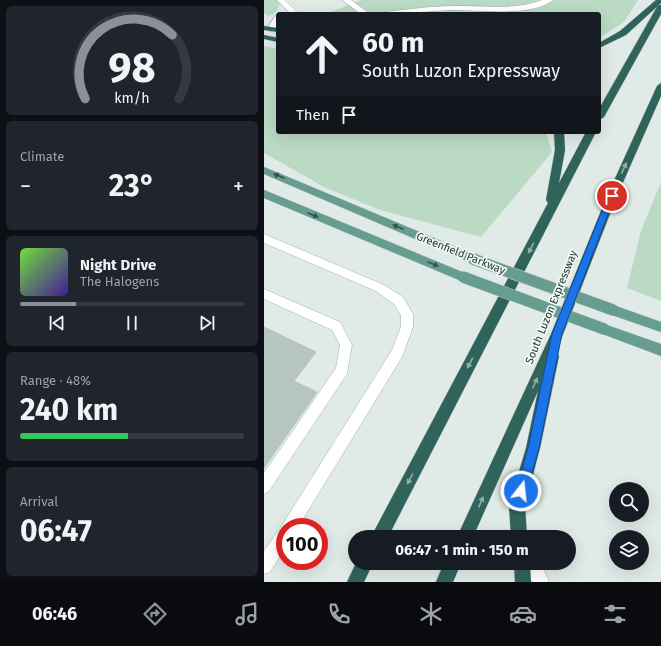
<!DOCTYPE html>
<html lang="en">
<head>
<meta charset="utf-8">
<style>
	body { margin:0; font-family:"Fira Sans",sans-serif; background:#20242c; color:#f1f3f6; height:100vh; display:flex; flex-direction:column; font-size:15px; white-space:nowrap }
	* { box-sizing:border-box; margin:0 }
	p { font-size:13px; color:#9ea1a6 }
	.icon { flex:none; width:22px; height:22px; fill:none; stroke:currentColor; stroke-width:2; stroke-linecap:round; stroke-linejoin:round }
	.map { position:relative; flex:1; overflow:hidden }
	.sheet { display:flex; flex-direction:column; gap:6px; padding:6px; background:#0d0f14; width:264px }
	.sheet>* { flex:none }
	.top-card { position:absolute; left:12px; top:12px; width:325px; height:122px; border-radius:4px; box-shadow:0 4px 16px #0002; background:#171b24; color:#f1f3f6; overflow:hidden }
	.tools { position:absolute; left:345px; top:482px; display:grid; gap:8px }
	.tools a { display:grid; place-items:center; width:40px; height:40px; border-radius:50%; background:#171b24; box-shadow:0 4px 16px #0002; font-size:20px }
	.speed { position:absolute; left:12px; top:518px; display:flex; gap:8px; font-size:20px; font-weight:700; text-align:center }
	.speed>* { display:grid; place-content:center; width:52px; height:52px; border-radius:50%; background:#171b24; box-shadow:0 4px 16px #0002; line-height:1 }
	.speed .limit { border:6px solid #d22; background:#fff; color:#111 }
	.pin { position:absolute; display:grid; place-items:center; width:34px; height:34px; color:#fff; margin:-17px; border:2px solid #fff; border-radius:50%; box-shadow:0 1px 4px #0007 }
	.me { position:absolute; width:44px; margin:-22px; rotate:16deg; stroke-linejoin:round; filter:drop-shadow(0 0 3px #0008) }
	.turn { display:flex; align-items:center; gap:14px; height:84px; padding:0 20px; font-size:18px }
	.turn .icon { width:52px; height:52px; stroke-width:2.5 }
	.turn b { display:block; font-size:28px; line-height:34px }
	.then { display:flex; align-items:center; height:38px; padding:0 20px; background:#0003; gap:8px; font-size:15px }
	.big { font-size:30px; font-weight:700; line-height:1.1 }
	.sheet .widget { flex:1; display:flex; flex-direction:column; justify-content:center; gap:6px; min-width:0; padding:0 14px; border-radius:6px; background:#20242c }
	.sheet .dial { align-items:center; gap:0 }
	.dial svg { height:104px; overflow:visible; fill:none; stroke:#363941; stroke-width:7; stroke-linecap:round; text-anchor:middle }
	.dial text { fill:#f1f3f6; stroke:none }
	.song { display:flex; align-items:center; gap:12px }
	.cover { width:48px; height:48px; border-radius:6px; background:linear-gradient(135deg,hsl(100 70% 55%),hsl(260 70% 35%)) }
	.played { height:4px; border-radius:2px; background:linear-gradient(90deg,#8c9099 25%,#363941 25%) }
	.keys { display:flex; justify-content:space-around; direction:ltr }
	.heat { display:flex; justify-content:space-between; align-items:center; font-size:22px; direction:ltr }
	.charge { height:6px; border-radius:3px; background:linear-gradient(90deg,#34c759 48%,#363941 0) }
	.trip { position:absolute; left:84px; top:530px; width:228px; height:40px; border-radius:20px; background:#171b24; box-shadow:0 4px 16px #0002; font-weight:700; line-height:40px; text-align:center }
	.dock { display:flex; height:64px; justify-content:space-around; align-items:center; background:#090b0e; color:#9ea1a6 }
	.dock .icon { width:28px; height:28px }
	.dock .on { color:#8c9099 }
	.dock b { font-size:18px; color:#f1f3f6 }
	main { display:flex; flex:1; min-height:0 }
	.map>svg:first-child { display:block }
</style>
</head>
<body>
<main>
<section class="sheet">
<div class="widget dial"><svg viewBox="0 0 100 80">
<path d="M14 69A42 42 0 1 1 86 69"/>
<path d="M14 69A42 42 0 0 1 81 20" stroke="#8c9099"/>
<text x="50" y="56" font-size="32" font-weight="700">98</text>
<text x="50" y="72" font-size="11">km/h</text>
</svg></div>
<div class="widget"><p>Climate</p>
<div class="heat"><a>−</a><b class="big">23°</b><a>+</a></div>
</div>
<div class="widget">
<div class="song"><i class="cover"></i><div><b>Night Drive</b><p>The Halogens</p></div></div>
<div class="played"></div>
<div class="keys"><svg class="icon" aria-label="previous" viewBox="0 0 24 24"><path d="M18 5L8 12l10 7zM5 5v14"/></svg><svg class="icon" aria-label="pause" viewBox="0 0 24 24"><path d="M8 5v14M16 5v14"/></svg><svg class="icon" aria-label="next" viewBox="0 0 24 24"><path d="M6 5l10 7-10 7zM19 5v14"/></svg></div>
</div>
<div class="widget"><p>Range · 48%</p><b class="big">240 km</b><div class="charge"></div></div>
<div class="widget"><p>Arrival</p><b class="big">06:47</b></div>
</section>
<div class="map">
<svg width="397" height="582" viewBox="0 0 397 582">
	<rect width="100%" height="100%" fill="#e0eae6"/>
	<path fill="#badac3" d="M0,0H14L16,4L11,13L4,16L0,13Z
		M97,0H374L360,22L335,38V14H62Z
		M0,46L14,49V132H282L288,152L217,237L116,210L60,187L0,153Z
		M397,182V301L363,288L377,231Z"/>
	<path fill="#b6c5bf" stroke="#b3c3bd" d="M0,327L52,352L30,381L53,392L0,468Z"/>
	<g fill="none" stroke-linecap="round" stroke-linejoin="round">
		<defs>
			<path id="minor" d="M13,0H21L35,14H27Z
				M78,0H87L106,14H97Z
				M278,0H289C269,17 214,10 189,10C164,11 140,14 115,14L119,12C143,10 166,6 190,6C220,5 250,11 278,0Z
				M11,16H14V24L10,31H4L3,29Z
				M0,234L120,285L139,297L149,314V327L138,357L34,527H21V548L6,572L0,574V551L17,527L128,350L137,327V315L131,305L112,291L0,243Z
				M0,289L76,322L88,345L83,374L5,491L0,494V473L72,368L76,345L68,330L0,299Z
				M260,563H277L285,582H268Z"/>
			<path id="major" d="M0,167L213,256L215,259L213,262L209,264L205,262L0,174Z
				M0,190L203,274L205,277L203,280L199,282L195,280L0,198Z
				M349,305L397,322V332L345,314L343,310L345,306Z
				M340,324L397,344V356L336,333L334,329L336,325Z"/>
			<path id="highway" d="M392,0H397V3L362,35L335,48V43L356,31Z
				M394,5H397V14L340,117L335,120V109Z
				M0,26L14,28V32L0,30Z
				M0,35L14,38V42L0,39Z
				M397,83V96L353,196L292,352L295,356L276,448L261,505L263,537H247L245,505L262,448L274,391L209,537H193L287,334L343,196L393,86Z
				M290,132H300L301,150L295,183L322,132H332L124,537H107L284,203L282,200L291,150Z
				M92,563H109L100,582H83Z
				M180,563H197L189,582H172Z
				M250,563H266L267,582H251Z"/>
		</defs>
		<use href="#minor" stroke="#a3b1ad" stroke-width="1"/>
		<use href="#major" stroke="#bdc4c2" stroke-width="1"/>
		<use href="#highway" stroke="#bdc4c2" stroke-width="1"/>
		<use href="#minor" fill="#fff" fill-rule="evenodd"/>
		<use href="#major" fill="#679d90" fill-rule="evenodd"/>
		<use href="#highway" fill="#30645a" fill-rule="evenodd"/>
		<defs>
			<path id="major-bridge" d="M209,259L349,310
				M199,277L340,329"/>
		</defs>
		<use href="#major-bridge" stroke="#bdc4c2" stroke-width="12" stroke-linecap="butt"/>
		<use href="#major-bridge" stroke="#679d90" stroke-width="11"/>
	</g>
	<defs><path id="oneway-solid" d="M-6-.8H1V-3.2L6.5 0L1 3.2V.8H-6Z"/></defs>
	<g fill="#90aea7">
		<use href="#oneway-solid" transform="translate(360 168) rotate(-66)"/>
		<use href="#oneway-solid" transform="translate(267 248) rotate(118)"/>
		<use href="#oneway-solid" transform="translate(206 363) rotate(118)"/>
		<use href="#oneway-solid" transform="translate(271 383) rotate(-66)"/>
		<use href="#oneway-solid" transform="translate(146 479) rotate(118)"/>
		<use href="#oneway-solid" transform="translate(217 502) rotate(-66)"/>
	</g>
	<g fill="#33524a">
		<use href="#oneway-solid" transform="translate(15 176) rotate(-157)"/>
		<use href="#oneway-solid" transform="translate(49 215) rotate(23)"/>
		<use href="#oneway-solid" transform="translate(134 227) rotate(-157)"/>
		<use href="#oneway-solid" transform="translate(169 264) rotate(22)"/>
	</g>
	<path fill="#1a73e8" stroke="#114b97" d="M348,193L351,196L298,334L275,448L263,491L261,495L257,496L253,495L252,491L264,448L288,334L344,196Z"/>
	<g text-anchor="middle" stroke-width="3.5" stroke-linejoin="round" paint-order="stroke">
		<g font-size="11" fill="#223933" stroke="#f0f7f4">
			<text transform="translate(197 253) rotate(22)" y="4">Greenfield Parkway</text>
			<text transform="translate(287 307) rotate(-68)" y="4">South Luzon Expressway</text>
		</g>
	</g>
</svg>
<div class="tools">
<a><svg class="icon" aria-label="search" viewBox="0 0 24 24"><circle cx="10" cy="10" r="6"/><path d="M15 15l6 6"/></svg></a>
<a><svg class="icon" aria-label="layers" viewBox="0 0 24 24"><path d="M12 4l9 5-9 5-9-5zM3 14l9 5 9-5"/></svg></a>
</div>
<div class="speed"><div class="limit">100</div></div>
<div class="pin" style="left:348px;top:196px;background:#d93025"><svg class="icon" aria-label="arrive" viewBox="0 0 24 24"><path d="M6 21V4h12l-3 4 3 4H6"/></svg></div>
<svg class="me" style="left:257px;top:491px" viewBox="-20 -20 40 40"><circle r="17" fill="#1a73e8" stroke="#fff" stroke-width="3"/><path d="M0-11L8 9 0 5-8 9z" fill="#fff"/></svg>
<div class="trip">06:47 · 1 min · 150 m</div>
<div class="top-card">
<div class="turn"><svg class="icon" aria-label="ahead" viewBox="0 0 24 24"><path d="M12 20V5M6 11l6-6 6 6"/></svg><div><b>60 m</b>South Luzon Expressway</div></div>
<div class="then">Then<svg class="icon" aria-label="arrive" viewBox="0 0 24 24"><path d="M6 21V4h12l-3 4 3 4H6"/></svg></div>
</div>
</div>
</main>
<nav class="dock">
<b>06:46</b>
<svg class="icon on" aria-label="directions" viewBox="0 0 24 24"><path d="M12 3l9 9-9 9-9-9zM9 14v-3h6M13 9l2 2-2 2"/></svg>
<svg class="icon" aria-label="music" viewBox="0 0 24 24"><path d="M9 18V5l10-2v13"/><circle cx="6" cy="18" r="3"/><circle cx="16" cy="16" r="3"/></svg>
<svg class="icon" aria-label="phone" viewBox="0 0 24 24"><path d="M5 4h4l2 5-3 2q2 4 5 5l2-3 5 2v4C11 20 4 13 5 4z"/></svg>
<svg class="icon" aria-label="climate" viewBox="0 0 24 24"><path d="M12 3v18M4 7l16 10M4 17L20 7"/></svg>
<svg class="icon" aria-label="car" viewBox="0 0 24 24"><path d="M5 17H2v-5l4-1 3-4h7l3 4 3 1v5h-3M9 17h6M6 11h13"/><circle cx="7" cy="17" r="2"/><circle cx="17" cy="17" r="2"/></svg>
<svg class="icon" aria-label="filters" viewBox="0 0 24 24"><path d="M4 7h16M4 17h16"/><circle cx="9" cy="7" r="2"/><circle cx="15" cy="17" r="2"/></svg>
</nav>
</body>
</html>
